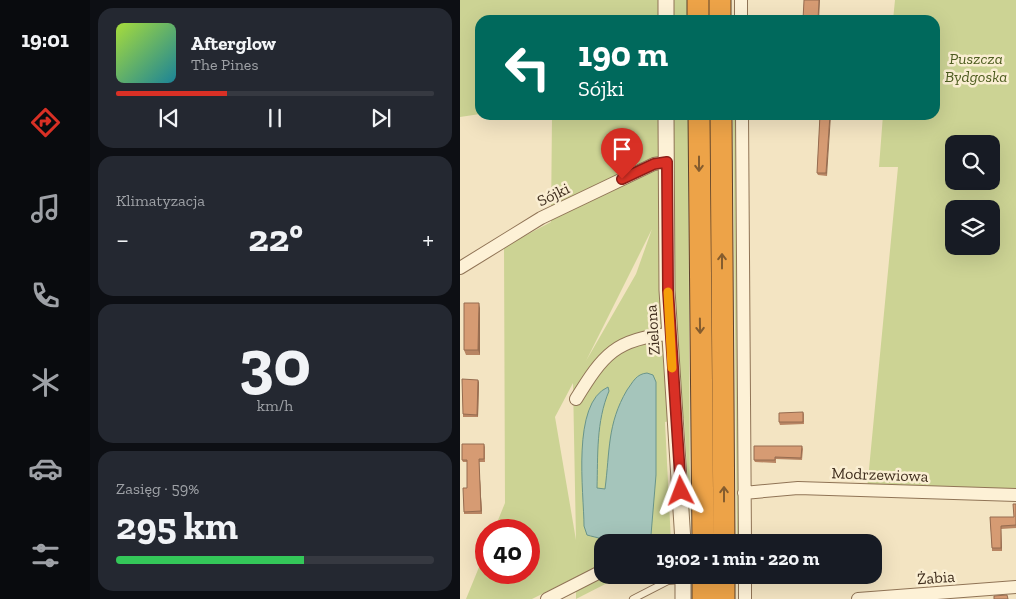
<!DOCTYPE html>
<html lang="pl">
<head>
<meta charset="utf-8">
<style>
	body { margin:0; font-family:"Zilla Slab",serif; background:#242831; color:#f1f3f6; height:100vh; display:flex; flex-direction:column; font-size:19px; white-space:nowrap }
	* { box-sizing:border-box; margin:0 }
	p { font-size:16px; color:#9ea1a6 }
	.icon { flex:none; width:28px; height:28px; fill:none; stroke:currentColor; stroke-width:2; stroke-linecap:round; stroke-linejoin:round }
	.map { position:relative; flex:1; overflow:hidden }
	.side { display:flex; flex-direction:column; gap:8px; padding:8px; background:#0d0f14; width:370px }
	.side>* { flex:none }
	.banner { position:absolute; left:15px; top:15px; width:465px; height:105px; border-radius:15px; box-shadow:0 5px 20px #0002; background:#00695c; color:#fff; overflow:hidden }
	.fabs { position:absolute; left:485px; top:135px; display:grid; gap:10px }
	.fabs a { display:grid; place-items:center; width:55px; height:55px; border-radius:10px; background:#171b24; box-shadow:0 5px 20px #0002; font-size:25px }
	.speed { position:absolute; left:15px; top:519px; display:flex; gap:10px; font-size:25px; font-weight:700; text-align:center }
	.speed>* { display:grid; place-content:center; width:65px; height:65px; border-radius:50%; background:#171b24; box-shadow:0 5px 20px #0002; line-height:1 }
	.speed .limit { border:8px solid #d22; background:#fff; color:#111 }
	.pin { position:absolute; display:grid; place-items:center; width:42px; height:42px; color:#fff; margin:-51px -21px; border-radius:50% 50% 50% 0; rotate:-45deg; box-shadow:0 0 5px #0007 }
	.pin .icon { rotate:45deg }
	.me { position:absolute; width:55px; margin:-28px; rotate:357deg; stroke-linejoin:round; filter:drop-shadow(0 0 4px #0008) }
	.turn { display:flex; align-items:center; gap:18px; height:105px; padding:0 20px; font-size:22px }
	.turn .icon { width:65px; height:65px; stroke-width:2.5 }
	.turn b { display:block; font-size:35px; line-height:42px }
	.big { font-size:38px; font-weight:700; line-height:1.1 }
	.side .card { flex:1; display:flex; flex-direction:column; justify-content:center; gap:8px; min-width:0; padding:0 18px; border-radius:15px; background:#242831 }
	.side .dial { align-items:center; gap:0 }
	.dial b { font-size:65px; line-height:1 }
	.song { display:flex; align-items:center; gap:15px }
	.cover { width:60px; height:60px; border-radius:8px; background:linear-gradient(135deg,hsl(80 70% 55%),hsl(190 70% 35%)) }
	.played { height:5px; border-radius:2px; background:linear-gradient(90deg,#d93025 35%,#363941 35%) }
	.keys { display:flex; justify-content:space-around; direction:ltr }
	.heat { display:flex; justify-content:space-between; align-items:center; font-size:28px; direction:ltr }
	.charge { height:8px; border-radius:4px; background:linear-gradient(90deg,#34c759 59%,#363941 0) }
	.trip { position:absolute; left:134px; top:534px; width:288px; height:50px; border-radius:15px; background:#171b24; box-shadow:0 5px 20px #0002; font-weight:700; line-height:50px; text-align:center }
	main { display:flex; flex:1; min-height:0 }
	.tabs { display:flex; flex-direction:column; width:90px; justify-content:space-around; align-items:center; background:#090b0e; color:#9ea1a6 }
	.tabs .icon { width:35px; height:35px }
	.tabs .active { color:#d93025 }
	.tabs b { font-size:22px; color:#f1f3f6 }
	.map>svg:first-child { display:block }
</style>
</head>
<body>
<main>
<nav class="tabs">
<b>19:01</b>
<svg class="icon active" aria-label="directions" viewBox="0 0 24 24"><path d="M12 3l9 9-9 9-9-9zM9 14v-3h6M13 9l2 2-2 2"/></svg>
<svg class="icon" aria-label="music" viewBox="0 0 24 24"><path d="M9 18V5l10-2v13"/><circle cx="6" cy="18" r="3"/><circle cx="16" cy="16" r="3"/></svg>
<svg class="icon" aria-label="phone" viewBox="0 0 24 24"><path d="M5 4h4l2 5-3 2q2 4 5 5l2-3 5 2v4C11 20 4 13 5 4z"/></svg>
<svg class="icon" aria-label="climate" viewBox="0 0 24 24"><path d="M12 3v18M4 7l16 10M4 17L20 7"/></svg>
<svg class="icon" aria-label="car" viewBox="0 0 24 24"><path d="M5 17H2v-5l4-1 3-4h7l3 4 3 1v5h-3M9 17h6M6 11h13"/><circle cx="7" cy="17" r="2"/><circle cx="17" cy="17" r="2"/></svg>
<svg class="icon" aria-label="filters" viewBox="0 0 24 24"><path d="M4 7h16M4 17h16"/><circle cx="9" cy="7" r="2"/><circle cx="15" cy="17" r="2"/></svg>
</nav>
<section class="side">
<div class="card">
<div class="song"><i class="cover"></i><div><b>Afterglow</b><p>The Pines</p></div></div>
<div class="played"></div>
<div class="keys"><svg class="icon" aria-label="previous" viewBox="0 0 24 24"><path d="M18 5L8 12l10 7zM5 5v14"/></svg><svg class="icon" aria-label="pause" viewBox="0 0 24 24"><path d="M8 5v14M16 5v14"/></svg><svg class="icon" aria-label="next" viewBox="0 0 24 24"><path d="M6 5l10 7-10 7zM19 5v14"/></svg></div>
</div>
<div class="card"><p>Klimatyzacja</p>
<div class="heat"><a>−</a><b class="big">22°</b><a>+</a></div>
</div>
<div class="card dial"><b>30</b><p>km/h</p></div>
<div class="card"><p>Zasięg · 59%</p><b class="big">295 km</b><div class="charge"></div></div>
</section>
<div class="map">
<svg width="556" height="599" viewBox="0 0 556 599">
	<rect width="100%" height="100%" fill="#f3e4c2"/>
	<path fill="#ccd394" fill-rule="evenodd" d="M0,0H227V20H20V114L0,117Z
		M435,0H556V495L407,490L438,167H419L423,115H475V20H433ZM494,144H531V181H494ZM494,209H531V246H494Z
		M92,115H228L230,515L224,418L205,422L211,542H142V575H163L116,599V577L72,599H6L26,550V572H69V530H34L45,503L44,247L91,222ZM192,229L176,274L126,361ZM113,383L116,540L95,417Z
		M273,115H278L282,542H277Z"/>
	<path fill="#a5c5bb" stroke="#6a958a" d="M187,373L193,375L196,382V475L191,535C174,546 145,540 127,535L124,526C124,493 111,403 148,387L149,391C136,422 138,455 137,488L145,489C150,451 147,424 167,390C173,382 176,374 187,373Z"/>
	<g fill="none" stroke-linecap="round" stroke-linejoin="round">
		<defs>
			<path id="service" d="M173,599L208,581L222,580"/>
			<path id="minor" d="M281,0V20
				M282,115L285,542
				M0,268L81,218L194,164L207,162
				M116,399C143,355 156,338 210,334
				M284,493L338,488L556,495
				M285,575V599
				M87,599L142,571
				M398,599L556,587"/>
			<path id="tertiary" d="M206,0V20
				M206,115L207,290L223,542
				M223,575V599"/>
			<path id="motorway" d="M238,0V20
				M260,0V20
				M239,115L243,542
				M261,115L264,542
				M243,575V599
				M264,575V599"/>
		</defs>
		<use href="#service" stroke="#907456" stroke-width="8"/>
		<use href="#minor" stroke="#907456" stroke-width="14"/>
		<use href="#tertiary" stroke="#907456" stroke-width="17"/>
		<use href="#motorway" stroke="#5d422b" stroke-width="23"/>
		<use href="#service" stroke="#fdf1d6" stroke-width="6"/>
		<use href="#minor" stroke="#fdf1d6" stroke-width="12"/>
		<use href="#tertiary" stroke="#fdf1d6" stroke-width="15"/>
		<use href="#motorway" stroke="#eda348" stroke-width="21"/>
	</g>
	<path fill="#b88563" d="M360,115L367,176L358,175L357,173Z
		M20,308V355H6L4,350Z
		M19,382L18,417H3V414Z
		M343,412L344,414V424L320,425L319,422Z
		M24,444L25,447V462H19L22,514H4V512L7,488V462H3L2,460Z
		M342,446L343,449L342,460L316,459V463L295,462L294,460Z
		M556,504V528L541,529L542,551H532V548L530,517H554Z"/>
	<path fill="#966c50" d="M359,0H360L359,20H358Z
		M370,115H371L367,176L366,173Z
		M19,303L20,308V355L18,350Z
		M18,380L19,382L18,417L17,415Z
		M19,459V462L22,514L21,511Z
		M541,526V529L542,551L541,548Z"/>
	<path fill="#d69b73" stroke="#966c50" d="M344,0H359L358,20H343Z
		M360,115H370L366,173H357Z
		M4,303H19L18,350H4Z
		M2,379L18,380L17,415L3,414Z
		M343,412V422H319V413Z
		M2,444H24V459H19L21,511L4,512L3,488H7V460H2Z
		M294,446H342L341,458L315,457V460H294Z
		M553,504H556V525L541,526V548H532L530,517H554Z
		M547,595L548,599H534V596Z"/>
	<defs><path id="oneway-shaft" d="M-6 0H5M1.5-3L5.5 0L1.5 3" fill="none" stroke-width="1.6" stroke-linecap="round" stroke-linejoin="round" transform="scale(1.25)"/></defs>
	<g stroke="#845c2e">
		<use href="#oneway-shaft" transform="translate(239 164) rotate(90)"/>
		<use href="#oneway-shaft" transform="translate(262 261) rotate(-90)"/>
		<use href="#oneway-shaft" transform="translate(240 326) rotate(89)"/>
		<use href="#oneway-shaft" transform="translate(264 494) rotate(-90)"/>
	</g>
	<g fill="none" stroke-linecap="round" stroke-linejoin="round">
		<defs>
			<path id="route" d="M162,179L194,164L207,162L208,290L221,491"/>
		</defs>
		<use href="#route" stroke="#8d1f18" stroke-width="12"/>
		<use href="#route" stroke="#d93025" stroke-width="9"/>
		<path stroke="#f59e0b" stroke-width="9" d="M208,292L212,368"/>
	</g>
	<g text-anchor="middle" stroke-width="5" stroke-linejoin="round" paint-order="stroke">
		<g font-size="16" font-style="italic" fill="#4e5d20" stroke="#faeed2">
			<text x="516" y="64">Puszcza<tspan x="516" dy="18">Bydgoska</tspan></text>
		</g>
		<g font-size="16" fill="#3e2c1c" stroke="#faeed2">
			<text transform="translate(93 194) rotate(-26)" y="6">Sójki</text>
			<text transform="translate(192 330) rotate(-94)" y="6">Zielona</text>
			<text transform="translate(420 474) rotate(2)" y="6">Modrzewiowa</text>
			<text transform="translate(476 577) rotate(-4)" y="6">Żabia</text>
		</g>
	</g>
</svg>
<div class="fabs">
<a><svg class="icon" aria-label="search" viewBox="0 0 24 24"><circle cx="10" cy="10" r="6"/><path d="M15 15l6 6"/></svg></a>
<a><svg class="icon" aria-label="layers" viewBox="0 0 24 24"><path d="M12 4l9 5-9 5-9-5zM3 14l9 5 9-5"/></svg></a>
</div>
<div class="speed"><div class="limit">40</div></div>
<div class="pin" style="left:162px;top:179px;background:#d93025"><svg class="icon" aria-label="arrive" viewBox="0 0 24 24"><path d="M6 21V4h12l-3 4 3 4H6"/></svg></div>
<svg class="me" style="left:221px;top:491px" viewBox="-20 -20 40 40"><path d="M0-17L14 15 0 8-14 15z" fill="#d93025" stroke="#fff" stroke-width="4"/></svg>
<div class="trip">19:02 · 1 min · 220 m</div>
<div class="banner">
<div class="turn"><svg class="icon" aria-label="left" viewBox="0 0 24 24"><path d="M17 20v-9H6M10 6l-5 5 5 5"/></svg><div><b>190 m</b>Sójki</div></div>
</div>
</div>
</main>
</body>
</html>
